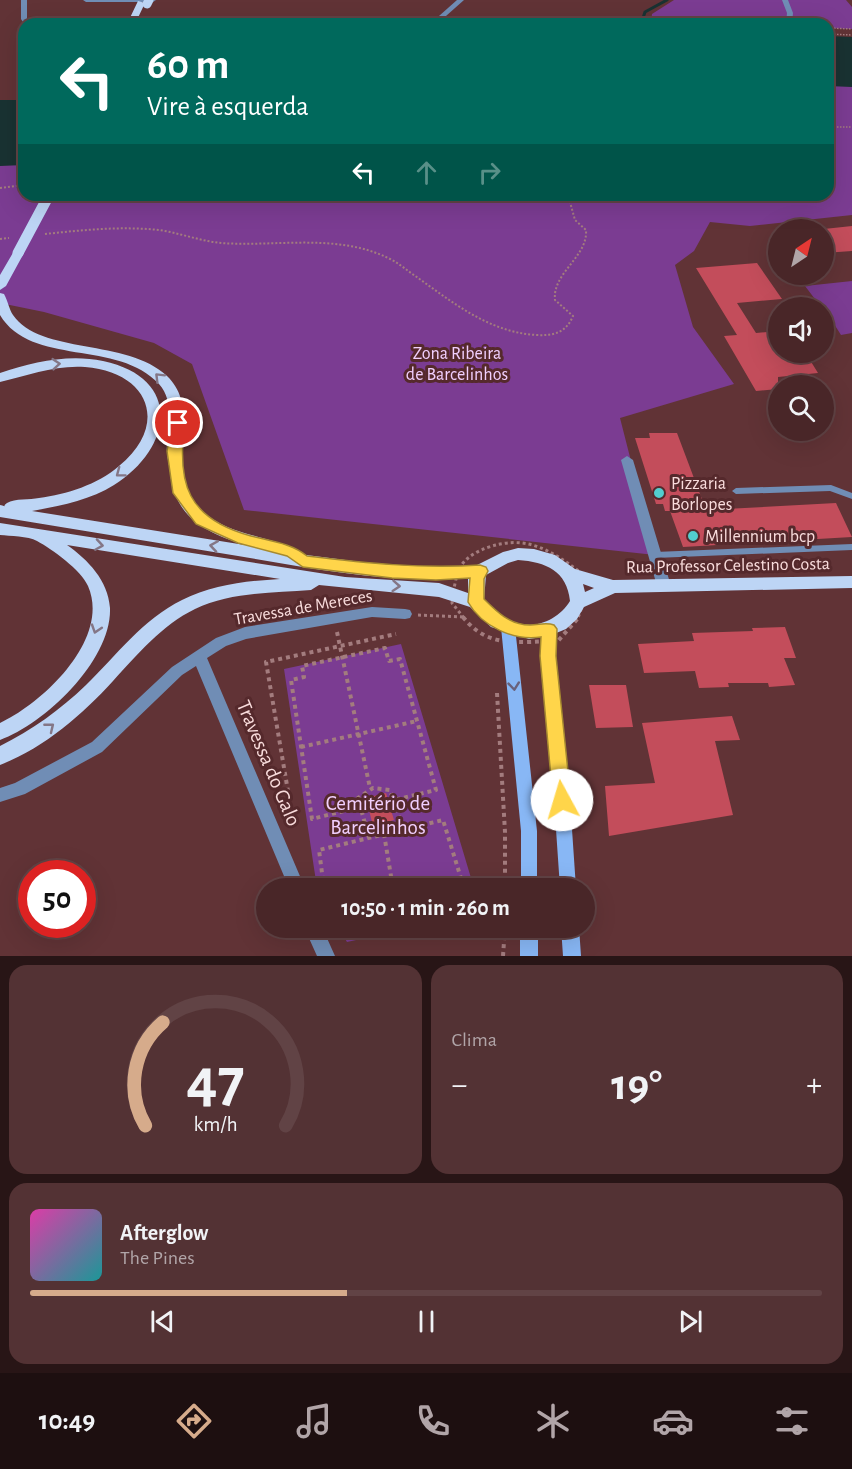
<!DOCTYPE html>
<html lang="pt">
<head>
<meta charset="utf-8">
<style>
	body { margin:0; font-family:"Alegreya Sans",sans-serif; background:#533234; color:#f1f3f6; height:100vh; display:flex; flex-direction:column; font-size:22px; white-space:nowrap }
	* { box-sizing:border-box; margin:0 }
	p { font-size:20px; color:#b1a5a8 }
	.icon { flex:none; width:33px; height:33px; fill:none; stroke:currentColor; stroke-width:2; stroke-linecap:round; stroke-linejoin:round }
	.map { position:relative; height:956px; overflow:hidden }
	.panel { display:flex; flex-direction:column; gap:9px; padding:9px; background:#281516; flex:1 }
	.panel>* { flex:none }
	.hud { position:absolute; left:18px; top:18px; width:816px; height:183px; border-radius:18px; box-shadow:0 6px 24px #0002,0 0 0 2px #614345; background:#00695c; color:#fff; overflow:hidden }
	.needle { width:39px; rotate:35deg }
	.controls { position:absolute; left:768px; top:219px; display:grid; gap:12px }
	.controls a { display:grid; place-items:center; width:66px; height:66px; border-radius:50%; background:#492628; box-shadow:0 6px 24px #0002,0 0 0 2px #614345; font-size:30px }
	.speed { position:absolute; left:18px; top:860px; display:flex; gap:12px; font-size:30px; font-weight:700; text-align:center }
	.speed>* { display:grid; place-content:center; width:78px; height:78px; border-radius:50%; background:#492628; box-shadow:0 6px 24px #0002,0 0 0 2px #614345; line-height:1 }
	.speed .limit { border:9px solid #d22; background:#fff; color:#111 }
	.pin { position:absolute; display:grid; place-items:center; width:51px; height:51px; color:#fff; margin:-26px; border:3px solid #fff; border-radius:50%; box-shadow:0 2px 6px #0007 }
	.me { position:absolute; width:66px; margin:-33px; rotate:354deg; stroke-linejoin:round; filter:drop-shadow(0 0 4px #0008) }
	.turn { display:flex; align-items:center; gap:21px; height:126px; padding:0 30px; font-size:27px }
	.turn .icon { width:78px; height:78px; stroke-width:2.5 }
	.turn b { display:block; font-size:42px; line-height:51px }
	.lanes { display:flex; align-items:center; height:57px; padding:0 30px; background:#0003; justify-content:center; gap:30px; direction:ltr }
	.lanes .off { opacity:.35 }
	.big { font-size:45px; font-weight:700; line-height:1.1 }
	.panel .widget { flex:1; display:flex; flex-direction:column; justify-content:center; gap:9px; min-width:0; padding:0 21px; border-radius:18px; background:#533234 }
	.panel .dial { align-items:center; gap:0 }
	.dial svg { height:156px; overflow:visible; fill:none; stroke:#614345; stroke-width:7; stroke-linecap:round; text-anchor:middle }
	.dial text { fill:#f1f3f6; stroke:none }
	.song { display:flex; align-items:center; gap:18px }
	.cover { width:72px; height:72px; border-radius:9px; background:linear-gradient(135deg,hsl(320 70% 55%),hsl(180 70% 35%)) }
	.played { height:6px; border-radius:3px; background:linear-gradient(90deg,#d6ab8b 40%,#614345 40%) }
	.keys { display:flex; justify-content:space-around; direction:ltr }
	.heat { display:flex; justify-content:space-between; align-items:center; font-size:33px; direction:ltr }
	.panel .tiles { flex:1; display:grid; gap:9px; grid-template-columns:1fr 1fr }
	.widget:last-child { grid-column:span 2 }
	.trip { position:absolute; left:256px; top:878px; width:339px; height:60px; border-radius:30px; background:#492628; box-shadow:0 6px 24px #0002,0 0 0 2px #614345; font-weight:700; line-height:60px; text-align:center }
	.dock { display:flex; height:96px; justify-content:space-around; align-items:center; background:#1d0f10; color:#b1a5a8 }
	.dock .icon { width:42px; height:42px }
	.dock .selected { color:#d6ab8b }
	.dock b { font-size:27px; color:#f1f3f6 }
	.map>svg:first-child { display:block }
</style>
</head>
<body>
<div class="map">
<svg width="852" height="956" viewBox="0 0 852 956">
	<rect width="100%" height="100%" fill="#613336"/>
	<path fill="#7b3c92" d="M674,0H846L852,7V29L828,28V24H651L652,14Z
		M828,81H852V215L750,226L710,222L694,251L675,265L693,327L734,384L620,418L655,555L244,510L192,364L154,343L44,312L0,303V157L24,156V195H828Z
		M852,281V333L841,335L824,308L821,307L805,286Z
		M401,644L474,888H317L284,669Z
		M338,927H416L347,942Z"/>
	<path fill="#193232" d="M828,36L852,37V87L828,86Z
		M0,100H24V165L0,166Z"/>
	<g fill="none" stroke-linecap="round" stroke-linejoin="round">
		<path stroke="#193232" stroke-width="3" d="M641,24L645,12L667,0"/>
	</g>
	<path fill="#c34d5b" d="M852,226V251L824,253V229Z
		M757,263L782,299L737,303L756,333L778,331V352H805L818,373L778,377V389L756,391L724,336L737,335L696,268Z
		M649,433H677L706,510L836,503L852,537L683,547L670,511H665L663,504H656L635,438H650Z
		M785,627L796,658H784L795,685L769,687L768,683H728L729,687L699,688L695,671L644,673L638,644L694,641L692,633L753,631L752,628Z
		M589,685H626L633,727L596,728Z
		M732,716L740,740L715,741L733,815L609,836L605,786L655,783L642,723Z
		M386,793L394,820L373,826L366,798Z"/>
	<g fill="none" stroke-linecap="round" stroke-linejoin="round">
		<path stroke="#a37c7e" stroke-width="1.5" stroke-dasharray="1.5 1.5" stroke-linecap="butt" d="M828,28L852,29
			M828,34L852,35
			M828,127H852"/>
		<path stroke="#a37c7e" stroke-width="2" stroke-dasharray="2 2" stroke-linecap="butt" d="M0,188L24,185
			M45,234C83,230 121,226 159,230C180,233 200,241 221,243C276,247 337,233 388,258C397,262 404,268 411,273C450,300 487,332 536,335C553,336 566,333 573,316L555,300C552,273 588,257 586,230L575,220L568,195
			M0,239L9,238"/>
		<path stroke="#a37c7e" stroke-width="3" stroke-dasharray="3 3" stroke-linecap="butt" d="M418,615L463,617
			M464,618L452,603C454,590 455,574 463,563C469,556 478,551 486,548C525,534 549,549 580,572L583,604L578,618"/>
		<path stroke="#a37c7e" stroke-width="4" stroke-dasharray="4 4" stroke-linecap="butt" d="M463,617C489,650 520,641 558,641L579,617
			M337,632L370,788
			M497,693L505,832V888
			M301,747L417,721
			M359,807L312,819L291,680L304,677L302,666L385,648L389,661L400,659L436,790L394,800
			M279,809L290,803L266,662L396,634
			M384,834L393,888
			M369,838L358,798L373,788L390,790L403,829
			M324,888L319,850L443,820L464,888
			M585,902L586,921
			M347,927L352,934L384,927
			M503,956L505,927"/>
		<path fill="#708db5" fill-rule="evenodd" d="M831,485L852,493V499L830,491L736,494L732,491L736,488Z
			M852,544V550L655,558L652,557L651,555L652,553L655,552Z"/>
		<path fill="#708db5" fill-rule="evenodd" d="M21,0H27V19L30,24H24L21,19Z
			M83,0H156L153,2H86Z
			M457,0H464L437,24H430Z
			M782,0H788L793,13L792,24H786L787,13Z
			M627,456L633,460L671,586L669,590L664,591L659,590L657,586L621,460Z
			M372,607L405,609L410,610L412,614L410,618L405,619L372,617L246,639L226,646L207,658L305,888H289L196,666L182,675L102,752L25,794L0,802V788L15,783L92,742L172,667L216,638L245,627Z
			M304,927H322L335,956H317Z"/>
		<path fill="#88b7f5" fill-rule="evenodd" d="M508,621L513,623L515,627L537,831V888H521V831L501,627L503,623Z
			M549,623L554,625L556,629L555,656L570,800L576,888H560L554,800L541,656L542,629L544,625Z
			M520,927H538V956H520Z
			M561,927H579L581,956H563Z"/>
		<path fill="#bdd5f5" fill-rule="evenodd" d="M138,1L145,3L135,24H127Z
			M18,250L24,253L6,286L0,290V275L14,251Z
			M0,293L4,294C8,301 9,309 13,315C40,355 127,338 167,376C208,415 153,481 214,520C235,533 259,536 283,544L285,548L283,552L392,566L437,568L477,565L503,552L518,548L534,549L555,555L575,569L613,580L852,576V588L615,593L584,607L577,619L566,629L549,636L529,639L491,627L470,607L439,597L319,585L311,590C272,593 231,592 195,609C162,625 137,655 113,681C82,715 44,748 0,765V746C32,730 60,710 86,685C116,656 143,619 182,600C212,585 246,581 280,579L67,545C88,560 108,580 110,608C112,660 45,724 0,740V723C43,703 111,639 88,586C81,570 52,549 37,541C28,536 10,536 0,535V523L345,577L439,583L468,593V578C391,584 314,569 238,556C159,543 79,530 0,517V505C9,507 1,507 7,503C15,498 30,500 39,498C67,494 97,485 119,466C170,424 149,372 85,367C55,365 29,375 0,382V373C33,362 68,354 103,361C183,378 173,448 114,485C90,500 60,506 32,511L245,545C205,532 175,518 170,472C169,463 166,454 167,445C169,424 174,401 159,384C118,339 31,367 0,315ZM518,560C546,562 567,571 570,601C556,624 525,633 502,616C496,612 490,605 484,600L486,575L508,563ZM583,584L594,588L585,592Z"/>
		<path stroke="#bdd5f5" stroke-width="9" d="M147,4L149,0"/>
		<path stroke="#bdd5f5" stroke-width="11" d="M18,253L49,195"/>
	</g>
	<defs><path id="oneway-chevron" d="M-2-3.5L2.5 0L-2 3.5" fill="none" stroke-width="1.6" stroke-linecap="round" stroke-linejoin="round" transform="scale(1.5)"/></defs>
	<g stroke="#847686">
		<use href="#oneway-chevron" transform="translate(56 364) rotate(-5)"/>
		<use href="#oneway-chevron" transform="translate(159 377) rotate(-135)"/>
		<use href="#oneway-chevron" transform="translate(120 473) rotate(143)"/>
		<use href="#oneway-chevron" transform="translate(99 545) rotate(9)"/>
		<use href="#oneway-chevron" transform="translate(214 546) rotate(-171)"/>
		<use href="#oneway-chevron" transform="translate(396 586) rotate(4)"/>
		<use href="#oneway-chevron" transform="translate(96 629) rotate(108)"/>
		<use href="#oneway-chevron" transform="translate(50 727) rotate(-39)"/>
	</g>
	<use stroke="#69627c" href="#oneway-chevron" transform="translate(514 686) rotate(84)"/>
	<path fill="#ffd54a" stroke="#a68a30" stroke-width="1.5" d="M178,419L185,423C176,484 188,519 251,536C270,541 291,543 307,556C365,563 421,569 480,565L486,567L488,571L484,579V599C497,612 510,625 530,625C539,625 546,622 554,625L557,629L556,656L571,800L569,806L562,809L556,806L553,800L540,656L541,637C514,641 482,627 468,602L470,578L436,580L392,578L303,567L287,556L238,543L196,524L173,493L167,451L172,423Z"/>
	<g fill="#52cdce" stroke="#55292c" stroke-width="2">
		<circle cx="659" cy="493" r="6"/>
		<circle cx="693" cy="536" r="6"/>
	</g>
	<g text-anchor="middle" stroke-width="6" stroke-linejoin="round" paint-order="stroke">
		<g font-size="18" fill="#f1cffe" stroke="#55292c">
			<text x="457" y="359">Zona Ribeira<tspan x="457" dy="21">de Barcelinhos</tspan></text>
		</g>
		<g font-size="18" fill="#f9dcdc" stroke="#55292c" text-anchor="start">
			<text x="671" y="489">Pizzaria<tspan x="671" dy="21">Borlopes</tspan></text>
			<text x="705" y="542">Millennium bcp</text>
		</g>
		<g font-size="18" fill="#f9dcdc" stroke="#55292c">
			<text transform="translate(728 565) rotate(-1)" y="6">Rua Professor Celestino Costa</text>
			<text transform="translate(303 607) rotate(-10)" y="6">Travessa de Mereces</text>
		</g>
		<g font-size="21" fill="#f9dcdc" stroke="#55292c">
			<text transform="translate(269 763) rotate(67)" y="7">Travessa do Galo</text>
		</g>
		<g font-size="21" fill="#f1cffe" stroke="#55292c">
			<text x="378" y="810">Cemitério de<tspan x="378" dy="24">Barcelinhos</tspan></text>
		</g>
	</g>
</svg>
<div class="controls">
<a><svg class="needle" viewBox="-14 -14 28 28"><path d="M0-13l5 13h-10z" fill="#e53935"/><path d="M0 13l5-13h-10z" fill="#b1a5a8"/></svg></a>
<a><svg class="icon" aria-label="sound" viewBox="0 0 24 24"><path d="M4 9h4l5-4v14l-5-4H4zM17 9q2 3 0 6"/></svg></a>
<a><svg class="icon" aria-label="search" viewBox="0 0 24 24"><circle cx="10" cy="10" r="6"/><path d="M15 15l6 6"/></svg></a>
</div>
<div class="speed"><div class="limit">50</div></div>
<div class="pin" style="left:178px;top:423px;background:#d93025"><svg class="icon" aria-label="arrive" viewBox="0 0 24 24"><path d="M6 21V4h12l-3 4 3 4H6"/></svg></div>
<svg class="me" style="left:562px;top:800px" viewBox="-20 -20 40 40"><circle r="19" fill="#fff"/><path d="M0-13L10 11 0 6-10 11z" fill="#ffd54a"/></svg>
<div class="trip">10:50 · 1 min · 260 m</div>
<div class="hud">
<div class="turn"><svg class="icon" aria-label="left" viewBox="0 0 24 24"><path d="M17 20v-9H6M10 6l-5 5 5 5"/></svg><div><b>60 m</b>Vire à esquerda</div></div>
<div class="lanes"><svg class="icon" aria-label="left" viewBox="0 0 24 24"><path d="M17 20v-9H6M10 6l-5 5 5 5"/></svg><svg class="icon off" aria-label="ahead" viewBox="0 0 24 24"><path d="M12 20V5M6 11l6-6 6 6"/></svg><svg class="icon off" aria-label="right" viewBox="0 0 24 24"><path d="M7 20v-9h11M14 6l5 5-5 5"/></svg></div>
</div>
</div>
<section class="panel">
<div class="tiles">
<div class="widget dial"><svg viewBox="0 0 100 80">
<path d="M14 69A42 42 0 1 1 86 69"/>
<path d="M14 69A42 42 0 0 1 23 16" stroke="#d6ab8b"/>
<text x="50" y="56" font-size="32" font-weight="700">47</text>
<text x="50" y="72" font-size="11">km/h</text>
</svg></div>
<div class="widget"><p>Clima</p>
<div class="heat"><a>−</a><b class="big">19°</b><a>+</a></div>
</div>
<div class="widget">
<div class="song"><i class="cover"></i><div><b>Afterglow</b><p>The Pines</p></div></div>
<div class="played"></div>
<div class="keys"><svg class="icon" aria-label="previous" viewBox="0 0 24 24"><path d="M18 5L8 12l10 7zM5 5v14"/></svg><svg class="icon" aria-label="pause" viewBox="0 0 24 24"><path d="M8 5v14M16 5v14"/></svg><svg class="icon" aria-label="next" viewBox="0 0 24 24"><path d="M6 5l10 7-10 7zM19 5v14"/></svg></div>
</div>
</div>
</section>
<nav class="dock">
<b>10:49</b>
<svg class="icon selected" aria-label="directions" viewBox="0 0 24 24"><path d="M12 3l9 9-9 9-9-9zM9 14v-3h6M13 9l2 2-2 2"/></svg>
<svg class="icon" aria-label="music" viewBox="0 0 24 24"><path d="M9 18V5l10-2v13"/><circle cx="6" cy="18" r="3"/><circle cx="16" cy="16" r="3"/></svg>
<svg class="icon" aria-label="phone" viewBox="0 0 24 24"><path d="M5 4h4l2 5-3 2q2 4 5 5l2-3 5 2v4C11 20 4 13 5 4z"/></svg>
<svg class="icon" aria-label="climate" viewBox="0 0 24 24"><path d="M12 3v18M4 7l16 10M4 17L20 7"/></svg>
<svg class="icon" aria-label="car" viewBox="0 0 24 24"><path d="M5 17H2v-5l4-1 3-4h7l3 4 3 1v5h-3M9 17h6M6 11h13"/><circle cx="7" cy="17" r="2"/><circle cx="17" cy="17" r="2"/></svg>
<svg class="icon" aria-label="filters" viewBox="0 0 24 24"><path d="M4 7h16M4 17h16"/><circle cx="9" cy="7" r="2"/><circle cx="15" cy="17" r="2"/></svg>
</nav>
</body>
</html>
